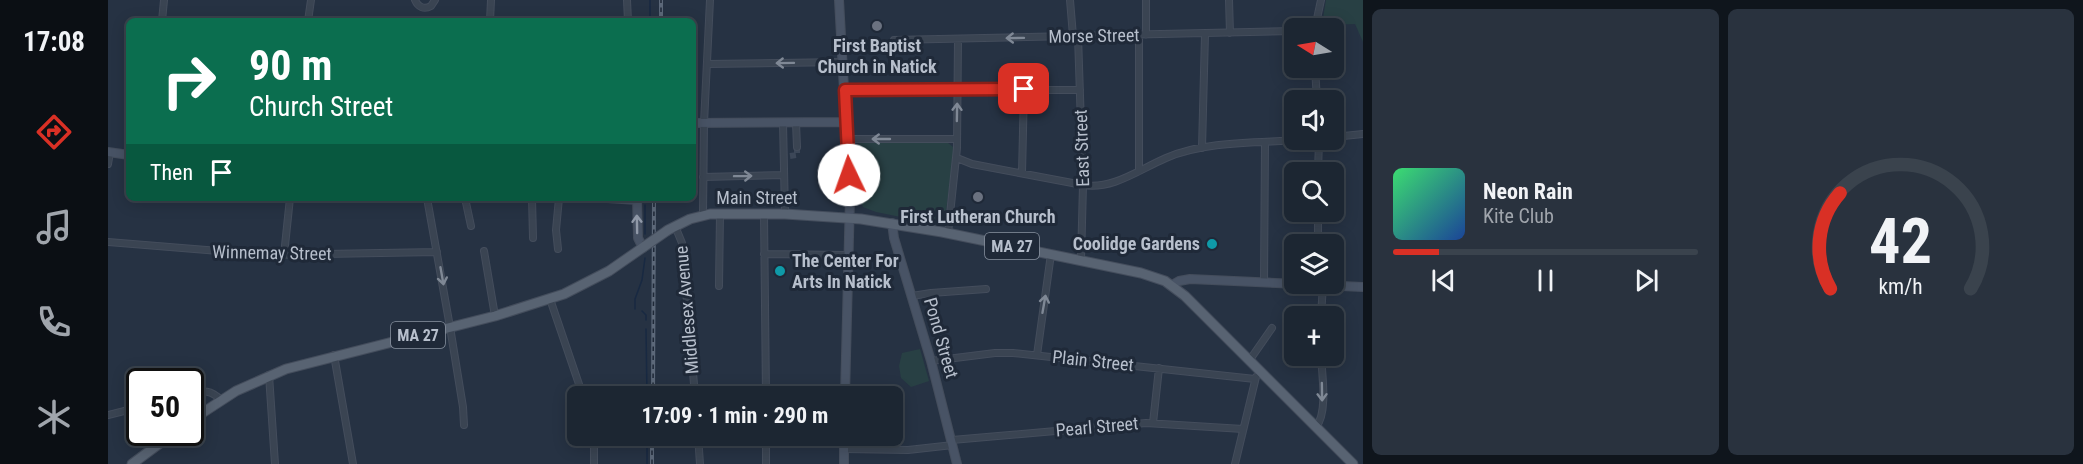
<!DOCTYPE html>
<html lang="en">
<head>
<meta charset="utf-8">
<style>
	body { margin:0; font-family:"Roboto Condensed",sans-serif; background:#29323e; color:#f1f3f6; height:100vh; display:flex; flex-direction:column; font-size:22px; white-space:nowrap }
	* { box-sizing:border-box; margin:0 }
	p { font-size:20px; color:#a0a5ac }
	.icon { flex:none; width:33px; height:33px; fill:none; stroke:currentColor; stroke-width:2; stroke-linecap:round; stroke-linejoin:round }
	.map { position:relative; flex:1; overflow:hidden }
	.sheet { display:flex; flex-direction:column; gap:9px; padding:9px; background:#0f151c; width:720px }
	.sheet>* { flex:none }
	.banner { position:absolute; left:18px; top:18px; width:570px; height:183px; border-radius:9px; box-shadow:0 3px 15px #0003,0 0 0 2px #3a434d; background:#0b6e4f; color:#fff; overflow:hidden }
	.needle { width:39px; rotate:281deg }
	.buttons { position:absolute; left:1176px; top:18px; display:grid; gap:12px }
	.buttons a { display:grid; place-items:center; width:60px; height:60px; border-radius:9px; background:#1c2632; box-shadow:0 3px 15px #0003,0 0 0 2px #3a434d; font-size:30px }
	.speed { position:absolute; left:18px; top:368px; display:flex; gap:12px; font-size:30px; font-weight:700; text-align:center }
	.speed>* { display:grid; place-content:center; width:78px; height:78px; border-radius:50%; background:#1c2632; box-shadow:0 3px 15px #0003,0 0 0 2px #3a434d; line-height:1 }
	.speed .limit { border:3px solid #111; border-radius:9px; background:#fff; color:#111 }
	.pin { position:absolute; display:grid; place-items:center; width:51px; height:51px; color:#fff; margin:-26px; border-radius:12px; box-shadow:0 3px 9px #0006 }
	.me { position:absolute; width:66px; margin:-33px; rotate:357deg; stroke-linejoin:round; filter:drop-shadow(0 0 4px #0008) }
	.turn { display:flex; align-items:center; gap:21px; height:126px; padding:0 24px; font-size:27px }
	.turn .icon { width:78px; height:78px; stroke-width:2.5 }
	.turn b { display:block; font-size:42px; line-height:51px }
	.then { display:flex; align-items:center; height:57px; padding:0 24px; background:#0003; gap:12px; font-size:22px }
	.sheet .card { flex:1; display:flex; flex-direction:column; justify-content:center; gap:9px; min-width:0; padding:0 21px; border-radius:9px; background:#29323e }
	.sheet .dial { align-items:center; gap:0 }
	.dial svg { height:156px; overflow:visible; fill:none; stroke:#3a434d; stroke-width:7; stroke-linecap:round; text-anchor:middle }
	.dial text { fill:#f1f3f6; stroke:none }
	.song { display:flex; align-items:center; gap:18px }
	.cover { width:72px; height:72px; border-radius:9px; background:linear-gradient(135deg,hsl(140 70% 55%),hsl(220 70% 35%)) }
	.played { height:6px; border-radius:3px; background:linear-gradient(90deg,#d93025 15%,#3a434d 15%) }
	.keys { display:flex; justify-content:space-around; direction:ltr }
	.sheet .tiles { flex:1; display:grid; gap:9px; grid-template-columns:repeat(2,1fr) }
	.trip { position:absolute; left:459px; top:386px; width:336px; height:60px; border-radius:9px; background:#1c2632; box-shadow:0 3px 15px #0003,0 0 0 2px #3a434d; font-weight:700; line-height:60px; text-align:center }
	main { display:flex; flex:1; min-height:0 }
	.menu { display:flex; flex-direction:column; width:108px; justify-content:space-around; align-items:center; background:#0b0f14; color:#a0a5ac }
	.menu .icon { width:42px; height:42px }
	.menu .selected { color:#d93025 }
	.menu b { font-size:27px; color:#f1f3f6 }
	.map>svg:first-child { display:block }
</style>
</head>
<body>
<main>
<nav class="menu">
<b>17:08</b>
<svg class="icon selected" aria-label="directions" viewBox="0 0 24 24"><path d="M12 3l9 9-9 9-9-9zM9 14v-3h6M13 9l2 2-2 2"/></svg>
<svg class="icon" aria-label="music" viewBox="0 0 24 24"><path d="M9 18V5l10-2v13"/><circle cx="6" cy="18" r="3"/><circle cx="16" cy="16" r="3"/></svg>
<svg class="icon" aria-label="phone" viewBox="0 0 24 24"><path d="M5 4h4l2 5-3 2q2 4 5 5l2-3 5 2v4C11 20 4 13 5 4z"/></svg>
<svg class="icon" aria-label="climate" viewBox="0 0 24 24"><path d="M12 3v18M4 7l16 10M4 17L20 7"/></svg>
</nav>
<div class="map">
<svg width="1255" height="464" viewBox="0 0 1255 464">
	<rect width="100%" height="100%" fill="#263243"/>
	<path fill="#284044" d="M1218,0H1255V42L1247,24L1214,25Z
		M752,143H840L845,147L846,151L837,219L832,225L768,212L755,207L751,197L748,151V147Z
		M812,349L821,381L803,387L793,378L791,366L794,353Z"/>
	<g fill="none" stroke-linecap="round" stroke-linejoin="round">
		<path stroke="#182942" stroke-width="1.5" d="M542,21V0
			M537,234V205
			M527,309V299L534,280L537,258
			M534,311L538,315V320
			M538,329L539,396
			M539,435V464"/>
		<path stroke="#3c4758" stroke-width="6" stroke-dasharray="6 3" stroke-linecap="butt" d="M682,156L689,155V147"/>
		<defs>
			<path id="street" d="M307,0C310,7 316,10 323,6L327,0
				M519,0L520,21
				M962,0L965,36
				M1038,0V35
				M1121,0L1122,33
				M54,21L56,0
				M200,21L203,0
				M382,21L383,0
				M1207,28L1213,0
				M970,36L975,185L973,260
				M786,40L1186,31
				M599,64L735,62
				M1207,68L1209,100
				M737,90H972
				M675,123L677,214
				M688,123L689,147
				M1226,137L1255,134
				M739,139H849
				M1094,148L1097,34
				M849,158L864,164L975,185C1005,190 1032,169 1058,158C1097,141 1150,143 1192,140
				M0,164L2,152
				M1031,171V35
				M1210,172L1211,140
				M914,173L916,89
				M595,177L676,175
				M319,198L342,327L355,407L356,425
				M357,198L363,226
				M424,198L425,238
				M656,214L658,396
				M595,215L596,123L602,0
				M567,226L574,243L587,396
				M840,233L849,148L850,39
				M0,242L160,255L329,252
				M1210,244V212
				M450,249L448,230L451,198
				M376,251L387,316
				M656,254L740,255
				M176,255L182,198
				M1156,282L1157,142
				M611,286L612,214
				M804,296L823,293L878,289
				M442,299L475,396
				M1213,316L1215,285
				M226,355L245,464
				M929,355L943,254
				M823,361L887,353H905L1147,379
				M1141,361L1164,328
				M161,375L167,464
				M82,394C96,390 103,390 113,400
				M0,415L32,407
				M1045,423L1051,368
				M1208,427C1220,413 1214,374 1213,356
				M590,435L592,464
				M658,435V464
				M844,440L1038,423L1135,429
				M736,449L800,450L845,445
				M486,464V435
				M1127,464L1148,377"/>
			<path id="secondary" d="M731,0L742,197L737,396
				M585,123L738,122
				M0,152L21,155
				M499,198L529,200
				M529,198L530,238L535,248
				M784,223L786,238L823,361L849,464
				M1064,285L1071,281L1082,279L1255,287
				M736,464V435"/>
			<path id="primary" d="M560,230L582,219L602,214H677L753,219L834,232L1033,273L1057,281L1077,296L1245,464
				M82,421L128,391L178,369L387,316L456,294L501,271L537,246
				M24,464L67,432"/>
		</defs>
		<use href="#street" stroke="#444d5c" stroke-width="8"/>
		<use href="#secondary" stroke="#444d5c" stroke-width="10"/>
		<use href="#primary" stroke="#444d5c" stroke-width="11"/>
		<use href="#street" stroke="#3a4452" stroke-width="6"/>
		<use href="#secondary" stroke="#485365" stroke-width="8"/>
		<use href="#primary" stroke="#586372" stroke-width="9"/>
		<defs>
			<path id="rail" d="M553,21V0
				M545,396L546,198
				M544,464V435"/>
		</defs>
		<use href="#rail" stroke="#5c6879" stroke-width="4"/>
		<use href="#rail" stroke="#1f2938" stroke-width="1.5" stroke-dasharray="4.5" stroke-linecap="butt"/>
		<defs>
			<path id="primary-bridge" d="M537,246L560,230"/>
		</defs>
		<use href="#primary-bridge" stroke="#444d5c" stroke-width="11" stroke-linecap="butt"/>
		<use href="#primary-bridge" stroke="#586372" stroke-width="9"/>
	</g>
	<defs><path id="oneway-shaft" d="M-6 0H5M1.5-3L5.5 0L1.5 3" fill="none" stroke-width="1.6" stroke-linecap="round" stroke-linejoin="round" transform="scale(1.5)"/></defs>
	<g stroke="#7f8895">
		<use href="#oneway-shaft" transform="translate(907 38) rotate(179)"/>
		<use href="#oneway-shaft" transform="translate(677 63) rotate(179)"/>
		<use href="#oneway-shaft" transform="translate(849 112) rotate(-89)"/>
		<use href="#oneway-shaft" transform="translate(773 139) rotate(-180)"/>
		<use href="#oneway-shaft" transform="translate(635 176) rotate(-1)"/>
		<use href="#oneway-shaft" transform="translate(334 276) rotate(80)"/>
		<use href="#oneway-shaft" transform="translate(936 304) rotate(-80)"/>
		<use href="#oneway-shaft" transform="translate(1214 392) rotate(89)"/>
	</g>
	<use stroke="#9099a8" href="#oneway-shaft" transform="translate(529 224) rotate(-91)"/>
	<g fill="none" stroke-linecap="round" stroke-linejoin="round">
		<defs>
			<path id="route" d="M741,175L737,90L916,89"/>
		</defs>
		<use href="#route" stroke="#8d1f18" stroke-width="15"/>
		<use href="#route" stroke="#d93025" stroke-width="10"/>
	</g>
	<g fill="#6b7280" stroke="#1f2938" stroke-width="2">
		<circle cx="769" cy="26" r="6"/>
		<circle cx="870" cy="197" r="6"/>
	</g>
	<g fill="#0f9aa8" stroke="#1f2938" stroke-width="2">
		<circle cx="1104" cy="244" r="6"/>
		<circle cx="672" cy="271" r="6"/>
	</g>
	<g text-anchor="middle" stroke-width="6" stroke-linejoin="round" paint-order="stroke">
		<g fill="#1f2938" stroke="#8992a0" stroke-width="1.5">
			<rect x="877" y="233" width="54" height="26" rx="4.5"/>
			<rect x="283" y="322" width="54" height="26" rx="4.5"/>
		</g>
		<g font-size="16" font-weight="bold" fill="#b7bfcc">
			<text x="904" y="252">MA 27</text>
			<text x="310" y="341">MA 27</text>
		</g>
		<g font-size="18" fill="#b7bfcc" stroke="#1f2938">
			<text transform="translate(986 36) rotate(-1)" y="6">Morse Street</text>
			<text transform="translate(974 148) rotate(-92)" y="6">East Street</text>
			<text x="649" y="204">Main Street</text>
			<text transform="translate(164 253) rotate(1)" y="6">Winnemay Street</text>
			<text transform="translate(579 310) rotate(-95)" y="6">Middlesex Avenue</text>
			<text transform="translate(833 338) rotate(74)" y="6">Pond Street</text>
			<text transform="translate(985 361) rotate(6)" y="6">Plain Street</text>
			<text transform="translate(989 427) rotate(-5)" y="6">Pearl Street</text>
		</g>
		<g font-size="18" font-weight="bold" fill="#b7bfcc" stroke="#1f2938">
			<text x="769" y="52">First Baptist<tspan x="769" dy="21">Church in Natick</tspan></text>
			<text x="870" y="223">First Lutheran Church</text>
			<text x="1092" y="250" text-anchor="end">Coolidge Gardens</text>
			<text x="684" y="267" text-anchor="start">The Center For<tspan x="684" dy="21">Arts In Natick</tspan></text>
		</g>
	</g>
</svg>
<div class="buttons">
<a><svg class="needle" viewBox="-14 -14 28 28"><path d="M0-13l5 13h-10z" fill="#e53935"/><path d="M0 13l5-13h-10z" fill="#a0a5ac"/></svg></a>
<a><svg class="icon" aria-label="sound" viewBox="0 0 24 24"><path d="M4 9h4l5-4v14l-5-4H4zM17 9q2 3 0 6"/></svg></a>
<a><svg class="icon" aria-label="search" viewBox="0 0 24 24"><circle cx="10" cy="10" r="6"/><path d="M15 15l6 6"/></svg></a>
<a><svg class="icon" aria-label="layers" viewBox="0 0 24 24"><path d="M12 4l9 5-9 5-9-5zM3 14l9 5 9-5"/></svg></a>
<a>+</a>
</div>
<div class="speed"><div class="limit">50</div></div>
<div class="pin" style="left:916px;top:89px;background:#d93025"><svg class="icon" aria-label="arrive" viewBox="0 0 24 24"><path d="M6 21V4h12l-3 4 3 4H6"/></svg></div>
<svg class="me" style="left:741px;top:175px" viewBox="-20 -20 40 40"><circle r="19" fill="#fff"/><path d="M0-13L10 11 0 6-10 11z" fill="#d93025"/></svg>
<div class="trip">17:09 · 1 min · 290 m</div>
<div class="banner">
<div class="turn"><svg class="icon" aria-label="right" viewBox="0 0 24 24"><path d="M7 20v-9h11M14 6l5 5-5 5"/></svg><div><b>90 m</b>Church Street</div></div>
<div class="then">Then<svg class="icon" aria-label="arrive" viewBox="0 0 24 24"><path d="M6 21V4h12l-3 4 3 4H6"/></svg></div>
</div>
</div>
<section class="sheet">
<div class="tiles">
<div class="card">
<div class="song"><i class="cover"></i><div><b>Neon Rain</b><p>Kite Club</p></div></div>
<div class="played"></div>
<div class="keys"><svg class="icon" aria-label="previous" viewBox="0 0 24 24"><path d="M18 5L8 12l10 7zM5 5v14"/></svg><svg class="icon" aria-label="pause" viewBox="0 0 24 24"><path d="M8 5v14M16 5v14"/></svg><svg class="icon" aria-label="next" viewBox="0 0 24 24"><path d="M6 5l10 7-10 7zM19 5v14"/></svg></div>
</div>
<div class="card dial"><svg viewBox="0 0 100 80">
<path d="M14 69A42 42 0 1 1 86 69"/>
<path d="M14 69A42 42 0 0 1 19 20" stroke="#d93025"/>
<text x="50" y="56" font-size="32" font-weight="700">42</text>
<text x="50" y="72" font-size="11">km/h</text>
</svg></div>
</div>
</section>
</main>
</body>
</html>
